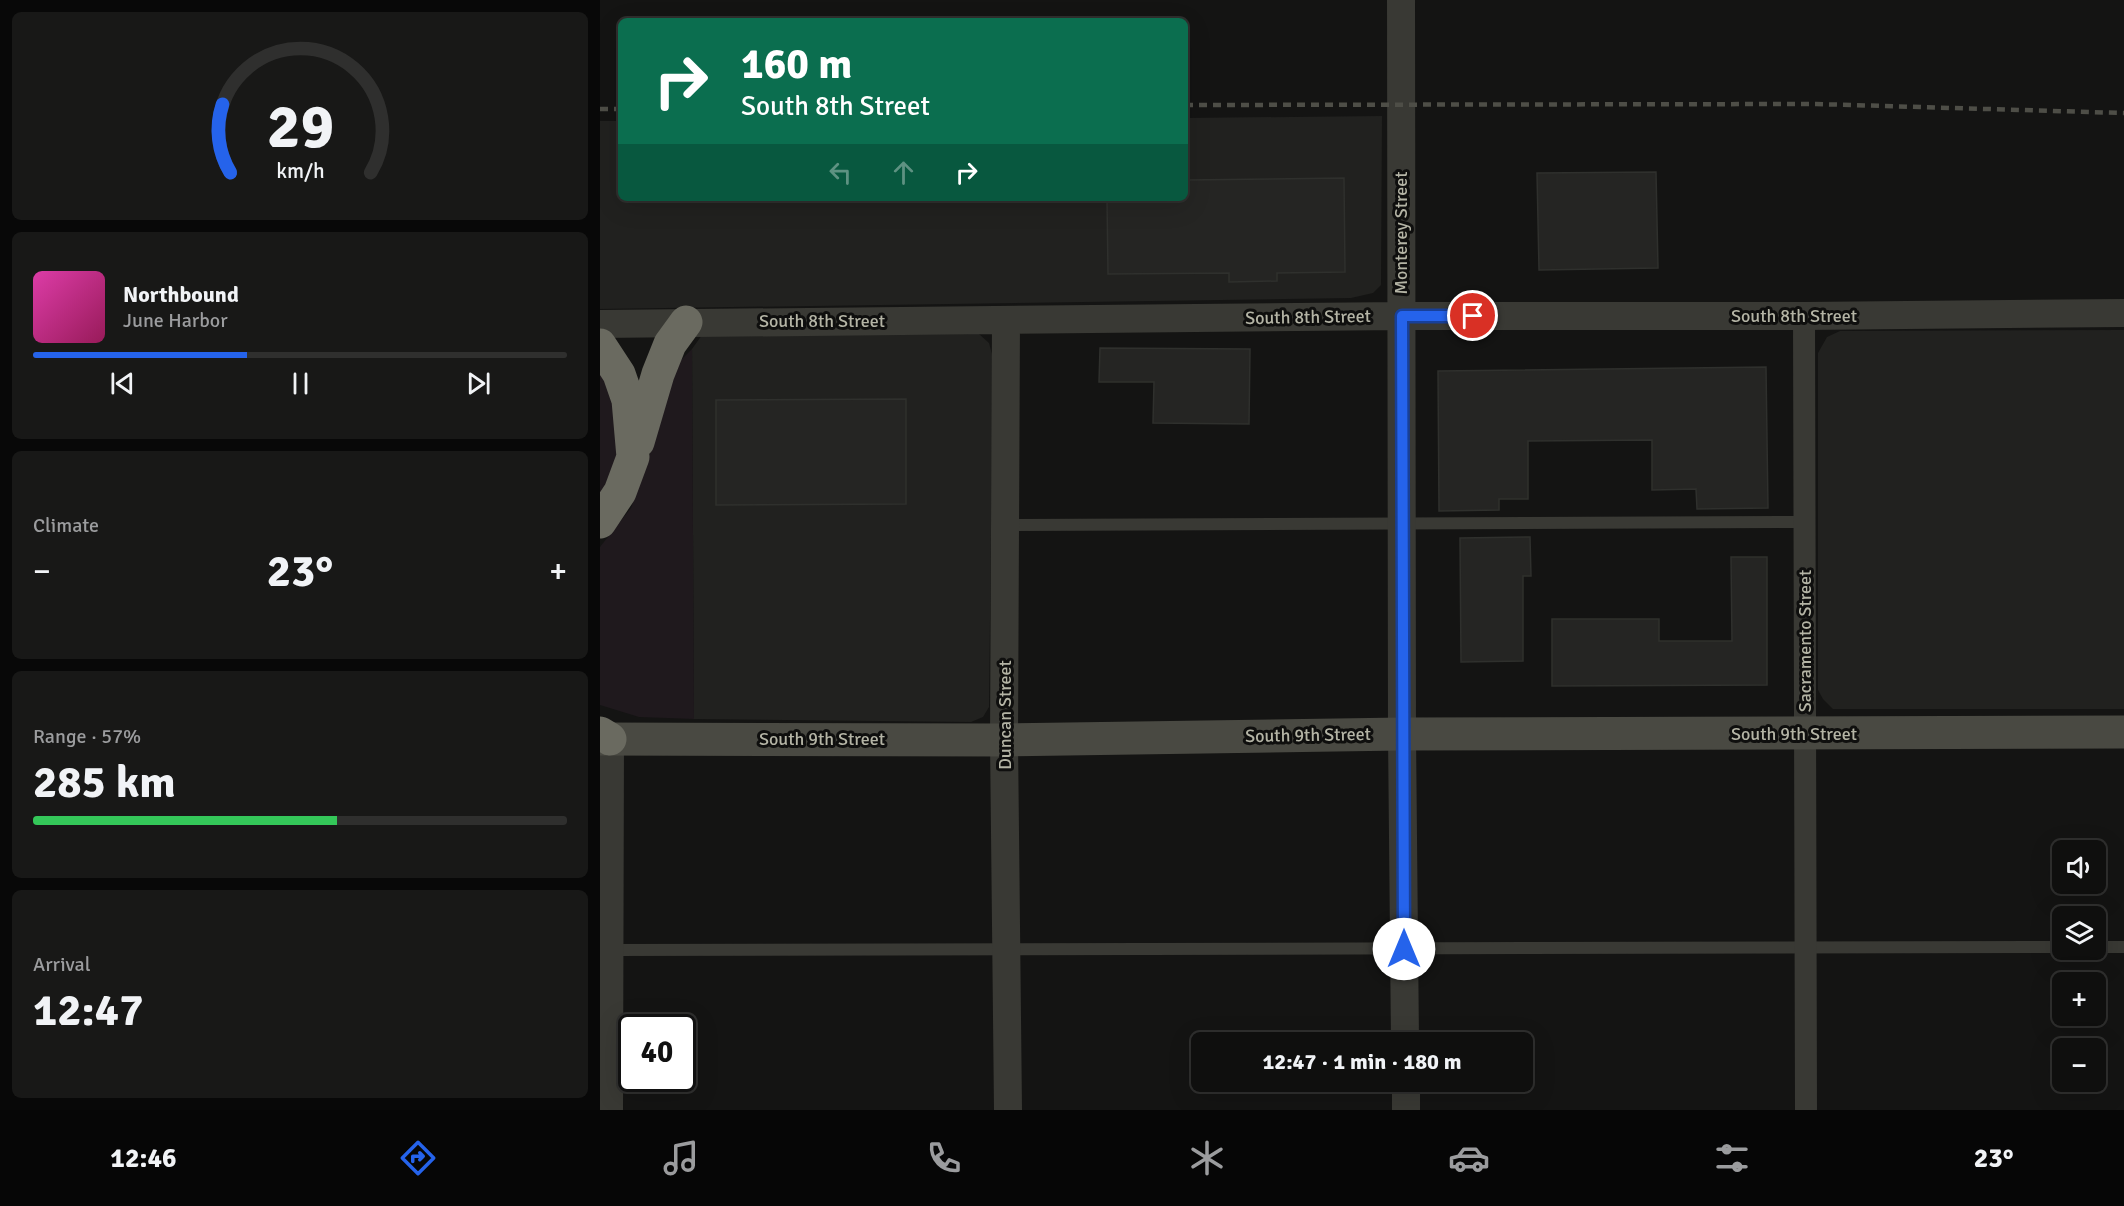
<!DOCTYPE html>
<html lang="en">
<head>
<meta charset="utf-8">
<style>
	body { margin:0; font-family:Signika,sans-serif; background:#181817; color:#f1f3f6; height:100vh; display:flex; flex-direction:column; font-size:22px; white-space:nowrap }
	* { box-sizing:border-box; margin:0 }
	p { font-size:20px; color:#9b9c9e }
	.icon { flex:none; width:33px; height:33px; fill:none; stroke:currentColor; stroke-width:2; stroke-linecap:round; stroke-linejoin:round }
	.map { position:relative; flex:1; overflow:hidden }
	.side { display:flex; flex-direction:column; gap:12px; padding:12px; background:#080808; width:600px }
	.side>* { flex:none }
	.banner { position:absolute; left:18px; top:18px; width:570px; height:183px; border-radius:9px; box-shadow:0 6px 24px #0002,0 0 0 2px #2f2f2e; background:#0b6e4f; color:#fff; overflow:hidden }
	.tools { position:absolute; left:1452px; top:840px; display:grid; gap:12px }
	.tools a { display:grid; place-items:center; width:54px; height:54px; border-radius:9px; background:#0f0f0e; box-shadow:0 6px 24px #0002,0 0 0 2px #2f2f2e; font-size:30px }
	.speed { position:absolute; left:18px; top:1014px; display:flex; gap:12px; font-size:30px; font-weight:700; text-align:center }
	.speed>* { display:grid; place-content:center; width:78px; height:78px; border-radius:50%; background:#0f0f0e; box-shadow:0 6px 24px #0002,0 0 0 2px #2f2f2e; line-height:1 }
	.speed .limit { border:3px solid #111; border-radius:9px; background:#fff; color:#111 }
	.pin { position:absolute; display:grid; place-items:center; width:51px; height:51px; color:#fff; margin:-26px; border:3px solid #fff; border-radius:50%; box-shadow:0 2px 6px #0007 }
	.me { position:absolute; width:66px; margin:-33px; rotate:0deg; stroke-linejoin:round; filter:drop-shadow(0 0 4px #0008) }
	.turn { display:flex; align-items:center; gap:21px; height:126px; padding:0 24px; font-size:27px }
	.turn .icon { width:78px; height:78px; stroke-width:2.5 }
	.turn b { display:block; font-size:42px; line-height:51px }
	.lanes { display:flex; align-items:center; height:57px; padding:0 24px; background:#0003; justify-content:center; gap:30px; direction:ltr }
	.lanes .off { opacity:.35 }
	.big { font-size:45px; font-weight:700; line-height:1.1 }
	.side .card { flex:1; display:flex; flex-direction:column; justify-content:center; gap:9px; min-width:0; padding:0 21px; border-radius:9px; background:#181817 }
	.side .dial { align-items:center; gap:0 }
	.dial svg { height:156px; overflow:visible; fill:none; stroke:#2f2f2e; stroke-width:7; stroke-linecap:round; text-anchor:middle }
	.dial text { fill:#f1f3f6; stroke:none }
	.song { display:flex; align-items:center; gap:18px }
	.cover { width:72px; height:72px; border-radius:9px; background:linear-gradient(135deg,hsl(320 70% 55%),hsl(330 70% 35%)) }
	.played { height:6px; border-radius:3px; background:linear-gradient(90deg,#2563eb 40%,#2f2f2e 40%) }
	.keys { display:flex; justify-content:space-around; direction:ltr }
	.heat { display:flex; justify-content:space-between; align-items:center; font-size:33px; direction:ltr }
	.charge { height:9px; border-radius:4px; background:linear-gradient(90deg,#34c759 57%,#2f2f2e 0) }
	.trip { position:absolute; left:591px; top:1032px; width:342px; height:60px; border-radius:9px; background:#0f0f0e; box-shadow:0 6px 24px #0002,0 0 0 2px #2f2f2e; font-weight:700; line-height:60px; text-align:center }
	.menu { display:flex; height:96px; justify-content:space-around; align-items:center; background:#060606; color:#9b9c9e }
	.menu .icon { width:42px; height:42px }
	.menu .current { color:#2563eb }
	.menu b { font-size:27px; color:#f1f3f6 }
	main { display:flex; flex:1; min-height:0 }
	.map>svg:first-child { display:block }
</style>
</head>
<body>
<main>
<section class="side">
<div class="card dial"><svg viewBox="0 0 100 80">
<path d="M14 69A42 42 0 1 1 86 69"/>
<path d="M14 69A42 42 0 0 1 10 34" stroke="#2563eb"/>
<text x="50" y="56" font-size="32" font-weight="700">29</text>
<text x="50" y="72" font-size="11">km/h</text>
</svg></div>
<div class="card">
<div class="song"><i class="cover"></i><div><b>Northbound</b><p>June Harbor</p></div></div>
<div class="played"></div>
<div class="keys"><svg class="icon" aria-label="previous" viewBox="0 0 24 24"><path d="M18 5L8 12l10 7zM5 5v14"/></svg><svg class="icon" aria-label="pause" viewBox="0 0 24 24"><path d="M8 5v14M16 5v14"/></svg><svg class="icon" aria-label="next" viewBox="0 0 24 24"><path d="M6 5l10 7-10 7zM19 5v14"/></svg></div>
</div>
<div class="card"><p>Climate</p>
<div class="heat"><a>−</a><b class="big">23°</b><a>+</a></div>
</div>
<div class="card"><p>Range · 57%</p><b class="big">285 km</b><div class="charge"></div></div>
<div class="card"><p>Arrival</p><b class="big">12:47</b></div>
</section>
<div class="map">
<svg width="1524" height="1110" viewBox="0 0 1524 1110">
	<rect width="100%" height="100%" fill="#141413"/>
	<path fill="#21211f" d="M782,116L781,285L773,293L751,298L0,309V121H21V198H585V118Z
		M1524,330V709H1233L1223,699L1218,690V353L1227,337L1240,331Z
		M379,334L389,343L393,358L389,707L383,717L371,722L94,719L92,349L102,335Z"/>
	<path fill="#1f191d" d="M92,349L94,719L39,717L0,705V547L31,508L46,466L78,363Z
		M0,372L9,381L24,441L0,501Z"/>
	<path fill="#252523" stroke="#2f302d" stroke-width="1.5" d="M1056,172L1058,268L939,270L937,173Z
		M744,178L745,272L677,273V281L629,282V273L508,274L507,198H585V180Z
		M500,348L650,349L649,424L553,423L554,382H499Z
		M1166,367L1168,508L1097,509L1096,489L1052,490V440L928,441V499H899V510L839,511L838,371Z
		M306,399V504L116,505V400Z
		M930,537L931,576H923V661L861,662L860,538Z
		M1131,557H1167V685L952,686V619H1059V641H1132Z"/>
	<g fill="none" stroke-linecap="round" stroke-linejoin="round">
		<path stroke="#393934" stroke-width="12" d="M404,525L1204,522
			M1496,947H1524
			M7,950L1462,947"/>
		<path stroke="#393934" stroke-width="22" d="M1204,316L1206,1110"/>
		<path stroke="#393934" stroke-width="28" d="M801,0L802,734L805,1042
			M406,320L404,740L408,1110
			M0,324L802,316H1204L1524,313
			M806,1082V1110
			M9,1110L10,739"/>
		<path stroke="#494942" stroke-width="33" d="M0,739L404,740L802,734L1524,732"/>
		<path stroke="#6a6a60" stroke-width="33" d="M0,345L19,374L28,400L33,457L20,492L0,522
			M38,442L58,374L70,344L86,322
			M0,733L10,739"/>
		<path stroke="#4e4e47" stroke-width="4.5" stroke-dasharray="8 6" stroke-linecap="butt" d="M585,105L1216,104L1524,113
			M0,109H21"/>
	</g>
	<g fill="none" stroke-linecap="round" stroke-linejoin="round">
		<defs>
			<path id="route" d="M804,949L802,316H873"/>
		</defs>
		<use href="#route" stroke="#184099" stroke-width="15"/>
		<use href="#route" stroke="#2563eb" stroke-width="10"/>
	</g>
	<g text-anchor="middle" stroke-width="6" stroke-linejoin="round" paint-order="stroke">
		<g font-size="18" fill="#b4b4a5" stroke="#0f0f0e">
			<text transform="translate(801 233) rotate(-90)" y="6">Monterey Street</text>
			<text x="1194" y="322">South 8th Street</text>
			<text transform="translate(708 317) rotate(-1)" y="6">South 8th Street</text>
			<text x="222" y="327">South 8th Street</text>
			<text transform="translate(1205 641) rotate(-90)" y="6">Sacramento Street</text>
			<text transform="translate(405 715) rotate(-90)" y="6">Duncan Street</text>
			<text x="1194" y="740">South 9th Street</text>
			<text transform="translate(708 735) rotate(-1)" y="6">South 9th Street</text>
			<text x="222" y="745">South 9th Street</text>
		</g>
	</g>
</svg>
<div class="tools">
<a><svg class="icon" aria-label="sound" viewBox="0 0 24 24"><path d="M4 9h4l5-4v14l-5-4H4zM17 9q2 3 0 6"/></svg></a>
<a><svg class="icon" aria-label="layers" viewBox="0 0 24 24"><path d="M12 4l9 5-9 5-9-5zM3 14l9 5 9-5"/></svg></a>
<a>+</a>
<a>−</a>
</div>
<div class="speed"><div class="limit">40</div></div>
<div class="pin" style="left:873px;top:316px;background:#d93025"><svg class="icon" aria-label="arrive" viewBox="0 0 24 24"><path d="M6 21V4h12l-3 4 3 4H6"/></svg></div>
<svg class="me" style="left:804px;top:949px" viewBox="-20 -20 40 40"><circle r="19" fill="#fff"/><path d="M0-13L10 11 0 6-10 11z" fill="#2563eb"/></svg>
<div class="trip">12:47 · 1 min · 180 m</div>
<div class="banner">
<div class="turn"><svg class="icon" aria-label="right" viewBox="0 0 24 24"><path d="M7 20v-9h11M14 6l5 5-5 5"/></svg><div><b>160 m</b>South 8th Street</div></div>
<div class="lanes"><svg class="icon off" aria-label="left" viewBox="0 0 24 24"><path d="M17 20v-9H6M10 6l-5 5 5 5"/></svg><svg class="icon off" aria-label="ahead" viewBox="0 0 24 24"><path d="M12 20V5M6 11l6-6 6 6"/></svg><svg class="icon" aria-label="right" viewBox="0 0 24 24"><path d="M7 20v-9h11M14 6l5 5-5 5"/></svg></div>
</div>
</div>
</main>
<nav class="menu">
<b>12:46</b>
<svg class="icon current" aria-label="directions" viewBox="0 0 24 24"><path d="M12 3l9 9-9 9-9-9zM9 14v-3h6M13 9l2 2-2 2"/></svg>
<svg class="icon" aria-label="music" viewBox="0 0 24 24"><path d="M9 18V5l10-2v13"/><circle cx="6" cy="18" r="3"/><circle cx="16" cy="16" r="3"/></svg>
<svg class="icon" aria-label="phone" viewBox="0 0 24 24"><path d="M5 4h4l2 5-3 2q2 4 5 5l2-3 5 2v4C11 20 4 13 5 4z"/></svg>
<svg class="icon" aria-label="climate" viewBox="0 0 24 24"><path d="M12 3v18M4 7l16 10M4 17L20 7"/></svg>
<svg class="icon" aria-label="car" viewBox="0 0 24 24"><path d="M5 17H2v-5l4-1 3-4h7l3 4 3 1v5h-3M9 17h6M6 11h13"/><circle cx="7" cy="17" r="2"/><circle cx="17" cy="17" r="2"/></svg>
<svg class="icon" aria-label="filters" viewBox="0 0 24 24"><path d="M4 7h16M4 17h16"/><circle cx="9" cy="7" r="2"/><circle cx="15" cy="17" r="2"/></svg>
<b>23°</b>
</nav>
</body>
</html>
